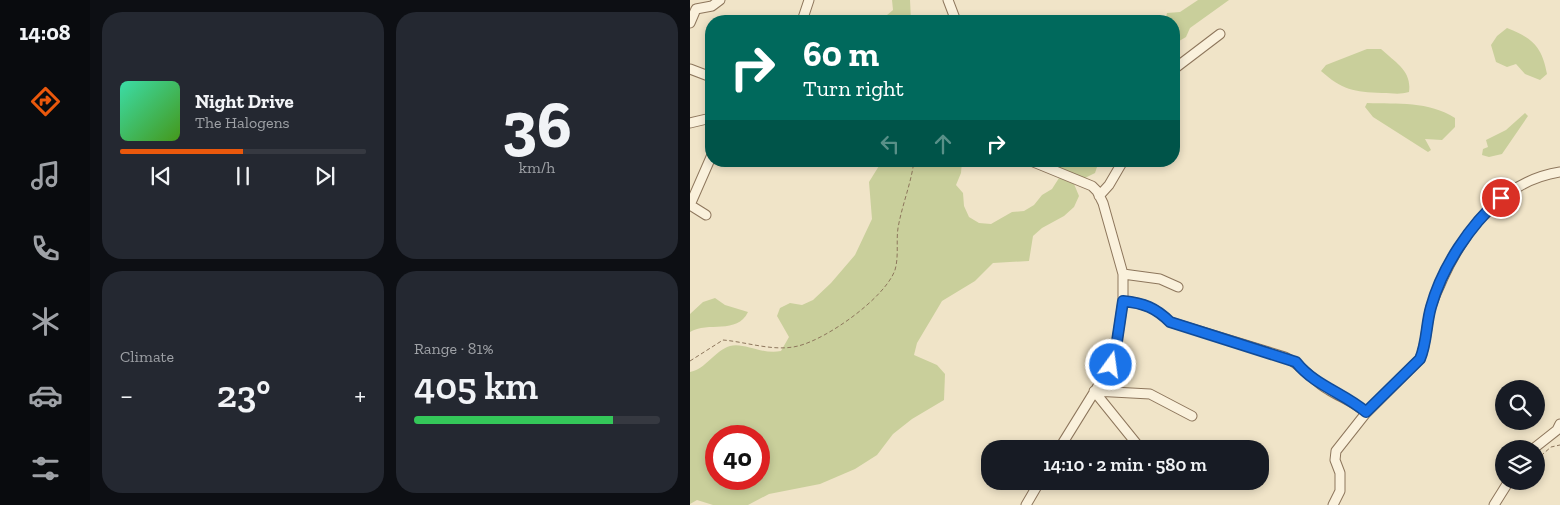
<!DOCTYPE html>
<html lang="en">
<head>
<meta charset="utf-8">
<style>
	body { margin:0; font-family:"Zilla Slab",serif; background:#242831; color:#f1f3f6; height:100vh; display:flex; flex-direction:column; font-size:19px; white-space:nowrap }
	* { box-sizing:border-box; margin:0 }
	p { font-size:16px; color:#9ea1a6 }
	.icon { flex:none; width:28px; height:28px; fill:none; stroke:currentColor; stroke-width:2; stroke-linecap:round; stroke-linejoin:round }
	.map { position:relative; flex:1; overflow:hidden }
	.side { display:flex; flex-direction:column; gap:12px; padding:12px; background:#0d0f14; width:600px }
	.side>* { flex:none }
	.banner { position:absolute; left:15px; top:15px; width:475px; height:152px; border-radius:20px; box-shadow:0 2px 8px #0003; background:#00695c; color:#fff; overflow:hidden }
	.buttons { position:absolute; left:805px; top:380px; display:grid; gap:10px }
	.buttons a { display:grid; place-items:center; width:50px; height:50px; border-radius:50%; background:#171b24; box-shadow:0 2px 8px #0003; font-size:25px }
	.speed { position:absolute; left:15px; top:425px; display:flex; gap:10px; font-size:25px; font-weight:700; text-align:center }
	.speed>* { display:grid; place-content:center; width:65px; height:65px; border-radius:50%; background:#171b24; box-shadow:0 2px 8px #0003; line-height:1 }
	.speed .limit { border:8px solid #d22; background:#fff; color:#111 }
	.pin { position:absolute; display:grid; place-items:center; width:42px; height:42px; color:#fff; margin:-21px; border:2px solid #fff; border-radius:50%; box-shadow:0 1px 5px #0007 }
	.me { position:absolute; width:55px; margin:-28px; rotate:14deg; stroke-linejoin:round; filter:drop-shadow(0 0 4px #0008) }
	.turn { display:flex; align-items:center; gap:18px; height:105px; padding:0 15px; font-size:22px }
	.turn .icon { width:65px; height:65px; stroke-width:2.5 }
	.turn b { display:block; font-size:35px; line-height:42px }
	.lanes { display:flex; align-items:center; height:48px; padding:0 15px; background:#0003; justify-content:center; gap:25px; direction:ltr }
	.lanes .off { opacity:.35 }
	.big { font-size:38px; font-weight:600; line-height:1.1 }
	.side .tile { flex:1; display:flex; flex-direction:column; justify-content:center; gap:8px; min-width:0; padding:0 18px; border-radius:20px; background:#242831 }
	.side .dial { align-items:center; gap:0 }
	.dial b { font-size:65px; line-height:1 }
	.song { display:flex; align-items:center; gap:15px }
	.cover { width:60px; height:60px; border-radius:8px; background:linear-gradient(135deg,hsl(160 70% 55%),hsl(100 70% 35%)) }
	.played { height:5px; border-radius:2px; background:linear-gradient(90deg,#ea580c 50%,#363941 50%) }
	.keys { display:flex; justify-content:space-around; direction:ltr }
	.heat { display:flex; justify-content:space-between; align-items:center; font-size:28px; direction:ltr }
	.charge { height:8px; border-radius:4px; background:linear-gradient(90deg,#34c759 81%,#363941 0) }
	.side .tiles { flex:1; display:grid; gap:12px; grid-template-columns:repeat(2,1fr) }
	.trip { position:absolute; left:291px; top:440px; width:288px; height:50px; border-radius:20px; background:#171b24; box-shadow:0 2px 8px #0003; font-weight:600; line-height:50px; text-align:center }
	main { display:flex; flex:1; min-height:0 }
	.tab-bar { display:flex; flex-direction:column; width:90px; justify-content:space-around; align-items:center; background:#090b0e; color:#9ea1a6 }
	.tab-bar .icon { width:35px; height:35px }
	.tab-bar .on { color:#ea580c }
	.tab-bar b { font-size:22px; color:#f1f3f6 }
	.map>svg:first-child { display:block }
</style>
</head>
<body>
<main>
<nav class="tab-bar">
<b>14:08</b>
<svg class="icon on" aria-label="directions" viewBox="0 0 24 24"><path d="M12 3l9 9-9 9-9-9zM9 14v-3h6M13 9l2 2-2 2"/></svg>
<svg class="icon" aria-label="music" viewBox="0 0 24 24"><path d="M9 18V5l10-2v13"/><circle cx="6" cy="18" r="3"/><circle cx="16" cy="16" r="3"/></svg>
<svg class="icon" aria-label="phone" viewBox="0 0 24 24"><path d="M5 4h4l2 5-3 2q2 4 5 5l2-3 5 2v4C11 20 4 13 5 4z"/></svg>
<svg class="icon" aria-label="climate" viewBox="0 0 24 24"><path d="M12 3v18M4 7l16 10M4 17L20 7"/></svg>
<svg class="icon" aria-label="car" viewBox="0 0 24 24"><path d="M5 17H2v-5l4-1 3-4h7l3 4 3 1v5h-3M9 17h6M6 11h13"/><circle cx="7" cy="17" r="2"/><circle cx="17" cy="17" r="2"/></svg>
<svg class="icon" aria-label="filters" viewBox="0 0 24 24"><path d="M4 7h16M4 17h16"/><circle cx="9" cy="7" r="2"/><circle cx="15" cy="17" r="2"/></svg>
</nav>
<section class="side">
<div class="tiles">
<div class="tile">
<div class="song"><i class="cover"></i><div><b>Night Drive</b><p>The Halogens</p></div></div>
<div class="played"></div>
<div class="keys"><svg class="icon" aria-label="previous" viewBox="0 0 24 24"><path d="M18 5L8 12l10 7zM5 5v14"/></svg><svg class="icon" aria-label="pause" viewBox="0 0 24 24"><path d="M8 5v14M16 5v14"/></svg><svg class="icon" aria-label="next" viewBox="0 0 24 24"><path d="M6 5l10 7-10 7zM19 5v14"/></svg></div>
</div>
<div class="tile dial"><b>36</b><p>km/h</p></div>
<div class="tile"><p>Climate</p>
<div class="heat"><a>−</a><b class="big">23°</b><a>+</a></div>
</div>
<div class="tile"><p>Range · 81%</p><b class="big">405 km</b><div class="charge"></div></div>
</div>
</section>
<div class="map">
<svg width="870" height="505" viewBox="0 0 870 505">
	<rect width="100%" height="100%" fill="#f0e4c8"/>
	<path fill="#c9cf9b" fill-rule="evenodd" d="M202,0H220L221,21H190L203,10Z
		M508,0H539L500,28L496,37L484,44V21H475L477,13L490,12Z
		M817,28C843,38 852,47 857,74L850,80L835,74L826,64L817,67L806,62L801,45L807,36Z
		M677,49H691C706,63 722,71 719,92C709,95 702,93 692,93C664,92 652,90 631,71L636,65Z
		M677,103C707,104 739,101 765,118V127L752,140L735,139L741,150L738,152L683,117L675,107Z
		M835,113L838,116L812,154L799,157L792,155L793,149L798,147L796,140L816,130Z
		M192,161H272L271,173L266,185L273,193L274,206L279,217L289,223L301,224L322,212L334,211L344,205L352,195L362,189L369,178L384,184L389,196L384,207L374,216L352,228L343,236L339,261L303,263L285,281L252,301L227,343L224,355L247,365L255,374L254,400L222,419L203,434L187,455L165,469L130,484L79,494L58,505H23L7,500L0,504V372C16,369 24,351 40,346C54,342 72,355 91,351L99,337L87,316L90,308L100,303L112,305L123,300L141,283L165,255L182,219L179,182ZM26,436H69V479H26Z
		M362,161H409L405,173L393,179L363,165Z
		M25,298L35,305L58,312C47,335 18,321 0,332V314L13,302Z"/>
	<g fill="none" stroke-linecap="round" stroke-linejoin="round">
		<defs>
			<path id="minor" d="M258,0L266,21
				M112,21L119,0
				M0,23L6,9L22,6L30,0
				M0,69L21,77
				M484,69L530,34
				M0,123L21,118
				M341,161L402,186L407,191L413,203L433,274V301L426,348L421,365L369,449
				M409,196L419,185L433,161
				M16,215L0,205L21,157
				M433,274L470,279L488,287
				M433,301C454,303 466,308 480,322L595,357C612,365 623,381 639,390C652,398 665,402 676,413
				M450,448L404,391L460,394L502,416
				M843,449L867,430L870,424
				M336,505L350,481
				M643,505L650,491V473L645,460L646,451L676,413L730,359C737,343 736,324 741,307C744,297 749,288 753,278C776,228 813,181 870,172
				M804,505L819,481"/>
		</defs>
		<use href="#minor" stroke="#8d765c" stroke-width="11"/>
		<path stroke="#8d765c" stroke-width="1" stroke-dasharray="4 2.5" stroke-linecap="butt" d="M0,361L33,340C57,342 84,352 108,346C137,339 195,298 205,270C209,256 206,241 208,228C212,205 221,184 224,161
			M846,460L861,447L870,445"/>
		<use href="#minor" stroke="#faf1dc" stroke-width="9"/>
	</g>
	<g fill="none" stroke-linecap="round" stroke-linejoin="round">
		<defs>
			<path id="route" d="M421,365L426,348L433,301C454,303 466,308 480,322L606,362C625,386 654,393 676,412L730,359C737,343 736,324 741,307C752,267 780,225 811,198"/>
		</defs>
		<use href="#route" stroke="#114b97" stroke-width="12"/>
		<use href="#route" stroke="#1a73e8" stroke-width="9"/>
	</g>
</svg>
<div class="buttons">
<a><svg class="icon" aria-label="search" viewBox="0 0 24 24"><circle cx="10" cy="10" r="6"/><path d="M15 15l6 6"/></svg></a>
<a><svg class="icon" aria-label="layers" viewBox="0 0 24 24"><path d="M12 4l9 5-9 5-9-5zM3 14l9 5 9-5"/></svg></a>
</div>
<div class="speed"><div class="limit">40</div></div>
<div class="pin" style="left:811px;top:198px;background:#d93025"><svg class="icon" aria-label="arrive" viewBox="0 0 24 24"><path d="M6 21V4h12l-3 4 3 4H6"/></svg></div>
<svg class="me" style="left:421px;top:365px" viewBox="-20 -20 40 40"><circle r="17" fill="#1a73e8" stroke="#fff" stroke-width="3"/><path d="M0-11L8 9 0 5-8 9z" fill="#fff"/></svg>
<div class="trip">14:10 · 2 min · 580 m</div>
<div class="banner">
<div class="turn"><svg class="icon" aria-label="right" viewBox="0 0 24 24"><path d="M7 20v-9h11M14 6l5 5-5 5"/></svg><div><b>60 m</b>Turn right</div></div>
<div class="lanes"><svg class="icon off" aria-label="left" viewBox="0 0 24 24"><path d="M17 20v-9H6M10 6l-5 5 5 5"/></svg><svg class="icon off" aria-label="ahead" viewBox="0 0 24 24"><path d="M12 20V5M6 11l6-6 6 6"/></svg><svg class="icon" aria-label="right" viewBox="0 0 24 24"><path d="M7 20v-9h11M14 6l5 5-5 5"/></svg></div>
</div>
</div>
</main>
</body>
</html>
